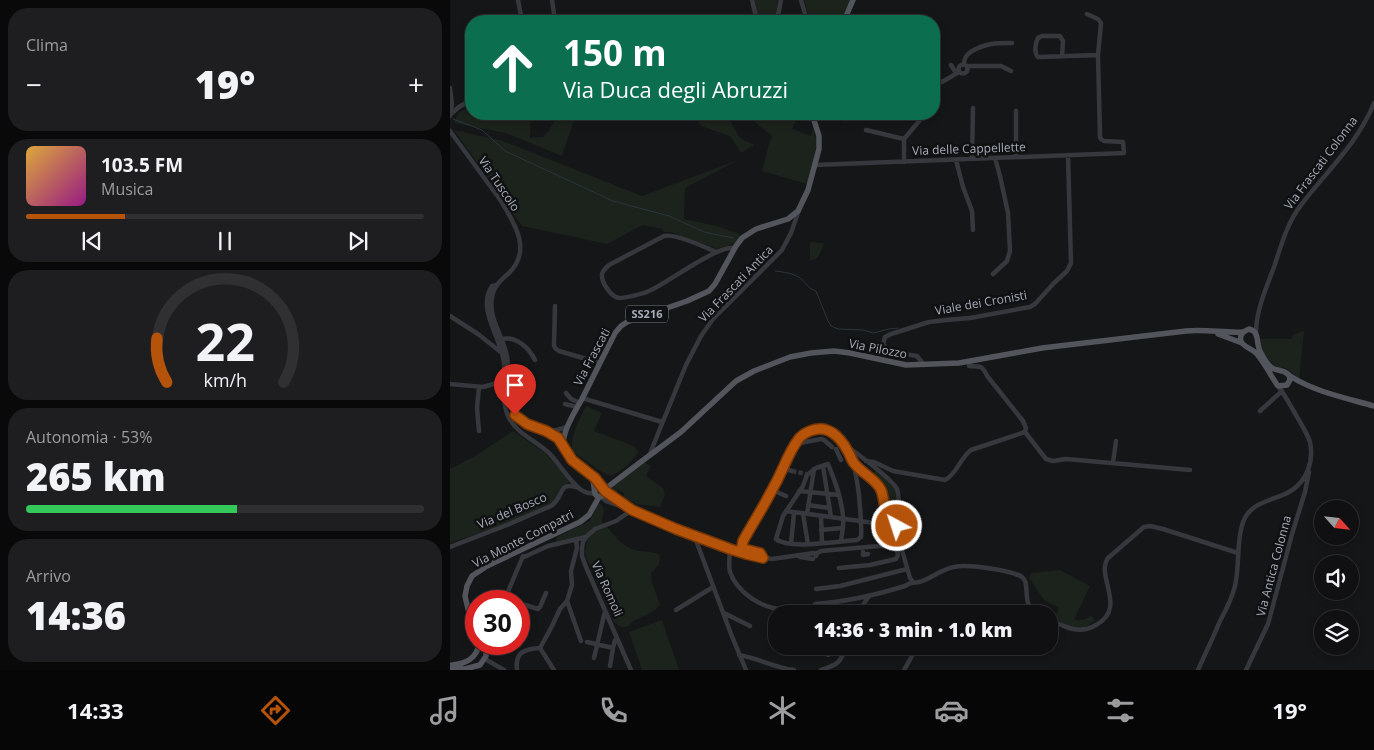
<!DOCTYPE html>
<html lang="it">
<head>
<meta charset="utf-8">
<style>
	body { margin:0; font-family:"Open Sans",sans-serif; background:#1e1e20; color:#f1f3f6; height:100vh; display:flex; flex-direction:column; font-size:19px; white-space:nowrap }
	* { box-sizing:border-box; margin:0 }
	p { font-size:16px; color:#9c9d9f }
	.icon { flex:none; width:28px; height:28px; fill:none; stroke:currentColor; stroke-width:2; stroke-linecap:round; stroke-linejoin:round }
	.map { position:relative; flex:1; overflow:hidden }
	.side { display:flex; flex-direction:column; gap:8px; padding:8px; background:#09090a; width:450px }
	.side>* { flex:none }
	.guide { position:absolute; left:15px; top:15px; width:475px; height:105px; border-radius:20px; box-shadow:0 2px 8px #0003,0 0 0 1px #303032; background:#0b6e4f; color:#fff; overflow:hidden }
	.needle { width:32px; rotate:117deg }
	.fabs { position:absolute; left:864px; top:500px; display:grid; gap:10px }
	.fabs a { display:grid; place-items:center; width:45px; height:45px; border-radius:50%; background:#101012; box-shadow:0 2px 8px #0003,0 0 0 1px #303032; font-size:25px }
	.speed { position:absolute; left:15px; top:590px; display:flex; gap:10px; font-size:25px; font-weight:700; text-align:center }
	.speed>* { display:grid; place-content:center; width:65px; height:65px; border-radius:50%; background:#101012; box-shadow:0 2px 8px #0003,0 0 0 1px #303032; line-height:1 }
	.speed .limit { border:8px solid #d22; background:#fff; color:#111 }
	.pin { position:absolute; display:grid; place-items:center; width:42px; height:42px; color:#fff; margin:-51px -21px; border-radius:50% 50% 50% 0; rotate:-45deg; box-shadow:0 0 5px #0007 }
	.pin .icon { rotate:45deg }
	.me { position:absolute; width:55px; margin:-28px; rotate:320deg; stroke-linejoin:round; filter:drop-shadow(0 0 4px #0008) }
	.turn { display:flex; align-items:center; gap:18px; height:105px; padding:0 15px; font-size:22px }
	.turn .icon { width:65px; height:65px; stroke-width:2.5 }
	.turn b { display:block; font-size:35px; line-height:42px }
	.big { font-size:38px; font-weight:800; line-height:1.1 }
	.side .widget { flex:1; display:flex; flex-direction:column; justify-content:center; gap:8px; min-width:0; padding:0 18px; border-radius:20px; background:#1e1e20 }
	.side .dial { align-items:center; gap:0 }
	.dial svg { height:130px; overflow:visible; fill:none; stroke:#303032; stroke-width:7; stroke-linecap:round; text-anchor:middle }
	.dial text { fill:#f1f3f6; stroke:none }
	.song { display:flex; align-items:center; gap:15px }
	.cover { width:60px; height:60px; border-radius:8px; background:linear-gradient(135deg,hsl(40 70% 55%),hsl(310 70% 35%)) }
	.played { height:5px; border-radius:2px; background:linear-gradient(90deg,#b45309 25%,#303032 25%) }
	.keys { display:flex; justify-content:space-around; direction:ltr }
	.heat { display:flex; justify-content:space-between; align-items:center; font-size:28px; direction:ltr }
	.charge { height:8px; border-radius:4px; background:linear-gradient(90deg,#34c759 53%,#303032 0) }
	.trip { position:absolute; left:318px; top:605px; width:290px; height:50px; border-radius:20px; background:#101012; box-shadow:0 2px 8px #0003,0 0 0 1px #303032; font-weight:800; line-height:50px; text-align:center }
	.tabs { display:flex; height:80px; justify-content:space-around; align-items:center; background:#060607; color:#9c9d9f }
	.tabs .icon { width:35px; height:35px }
	.tabs .selected { color:#b45309 }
	.tabs b { font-size:22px; color:#f1f3f6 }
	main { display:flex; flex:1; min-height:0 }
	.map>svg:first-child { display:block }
</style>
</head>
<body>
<main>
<section class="side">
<div class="widget"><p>Clima</p>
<div class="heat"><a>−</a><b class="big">19°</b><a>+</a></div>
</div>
<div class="widget">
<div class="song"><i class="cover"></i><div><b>103.5 FM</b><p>Musica</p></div></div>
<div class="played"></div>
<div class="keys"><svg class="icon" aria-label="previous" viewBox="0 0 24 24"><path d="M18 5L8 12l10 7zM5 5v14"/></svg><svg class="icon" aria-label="pause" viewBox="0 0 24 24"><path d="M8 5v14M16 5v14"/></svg><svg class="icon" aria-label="next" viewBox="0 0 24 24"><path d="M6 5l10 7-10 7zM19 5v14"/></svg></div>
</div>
<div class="widget dial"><svg viewBox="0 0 100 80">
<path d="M14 69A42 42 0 1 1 86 69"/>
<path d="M14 69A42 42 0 0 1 8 42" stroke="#b45309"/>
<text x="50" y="56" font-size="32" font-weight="700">22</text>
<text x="50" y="72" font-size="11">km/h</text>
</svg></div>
<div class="widget"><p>Autonomia · 53%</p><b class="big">265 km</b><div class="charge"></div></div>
<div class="widget"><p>Arrivo</p><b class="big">14:36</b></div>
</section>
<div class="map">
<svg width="924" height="670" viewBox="0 0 924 670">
	<rect width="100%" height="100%" fill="#151618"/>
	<path fill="#1b231c" d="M304,0H330L326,21H309Z
		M354,0H401L391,21H360Z
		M21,106V114H81L80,138L93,137L98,132L109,114H126L112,156L56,133L4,123L8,113Z
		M245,114H277L278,118L290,138L304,145L291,153L280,136L251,126Z
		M295,114H349L342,129L361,136L363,128L367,142L366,151L357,184L312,171L319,144L322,136Z
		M4,130L53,141L192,196L288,160L235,188L234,219L267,226L290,234L285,243L268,249L220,232H214L213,229L193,225L157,244L72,226Z
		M360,242L374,243C371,251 370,259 360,261Z
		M854,331L849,380C845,377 839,368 835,368C832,367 830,368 827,368C818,360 809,351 810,339H841L844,334Z
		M136,406L152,413L144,431L184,446L188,452C182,462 172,471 161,476C146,471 136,459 122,452C120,435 129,421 136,406Z
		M63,431L95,453L120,480L104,502L98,506L64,521L0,543V469L25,456Z
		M194,462L201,466L196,476L213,488L215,495L210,507L187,504L173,498L174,493L168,490L165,494L162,493L163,487Z
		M426,470L445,487L447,504L440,505L439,499H435V491L431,487L434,484L429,480L427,482L421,476Z
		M148,504H150L152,505L154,510L152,519V522C162,531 169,544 182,549C192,553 201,550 210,555L209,565L201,573L202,582L210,605C203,613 195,616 185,620C181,622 180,627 175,627C170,627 167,625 164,622L137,559L135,551L138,539L136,537L105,545L107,537L140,521Z
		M610,570L640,586L624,620C630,621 636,620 641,615L645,620C631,633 619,627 604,619L609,608L594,600L579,578L581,573Z
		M212,620L229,670H192L179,632Z"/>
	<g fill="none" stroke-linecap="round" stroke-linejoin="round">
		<path stroke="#2b363c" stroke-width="1" d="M3,119L32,130L55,151L163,201L219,216L254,232L283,238
			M325,271C333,272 343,273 350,278C356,282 358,289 366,291L378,321L381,326L388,329L413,330L423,333L439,329L448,328"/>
		<path stroke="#323438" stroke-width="4.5" stroke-dasharray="4.5 2" stroke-linecap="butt" d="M342,471L356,474"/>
		<path stroke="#36383d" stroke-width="4.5" d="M68,0L72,21
			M102,0L105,21
			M302,0L307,21
			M351,0L357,21
			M637,14L648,19L651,23L648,55
			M327,21L331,0
			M514,64C514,57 517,55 522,51C537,43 546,43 562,43
			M508.5 69a4.5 4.5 0 1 1 9 0a4.5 4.5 0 1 1-9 0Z
			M501,65L506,73
			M517,66H551L561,71
			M484,84C497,82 499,76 510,72
			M0,88L2,104L0,116
			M2,113L9,107L21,100
			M374,114C385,120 401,121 412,114
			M416,130L454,139
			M0,131L51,201C65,224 82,250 59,273C51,280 44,286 42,297C38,318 53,336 57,356C60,374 54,396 63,412C73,431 100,426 113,446
			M566,157V111
			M522,159L523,108
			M506,160L513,187L522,211L523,230
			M454,162V139L475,114
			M365,165L674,153L673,142L654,141L651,139L650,137L648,55L590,57H588C584,53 585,43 588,38L592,36H610L613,41L612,56
			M266,252C255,247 225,233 214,236L159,265C156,268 153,270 152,274C151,282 161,297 169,298C176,298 192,294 199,291C218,283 268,244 285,248
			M543,274L557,261L560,251L558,213L550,176L545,158
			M47,285L42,286C26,309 52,339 54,363C55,380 51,400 58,416C67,435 86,440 100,454C110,465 119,480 130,489C134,492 139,494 144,493
			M105,306L104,345L105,348L109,351L150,363
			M0,316L28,334L52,353
			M806,333C806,310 816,289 824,267C831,246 837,223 851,205C876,172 908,143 924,103
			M52,339C67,336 79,348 85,360
			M474,365L467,356C456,353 440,356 433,344L435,337L441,334L479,322L496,320L520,318L580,307L585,304L604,283L617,271L621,263L618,155
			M0,384L33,387L54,381
			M29,387L27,408L29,431
			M116,393L121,399L130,403
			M132,398L212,422
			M115,404L127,407
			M810,411L832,391
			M97,431L107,430L117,427
			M575,432L596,459L603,461L616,459L740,470
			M345,444L371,439L374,440L382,447
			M398,447C409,455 442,479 447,489C451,499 447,529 446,540
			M386,449L391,460
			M200,454L205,441L236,365L251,336L263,319L332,250L341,233L349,210
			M416,461L424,462L443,471L495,480C507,474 510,458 521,450L575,432L576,428L573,421L538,377C531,365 533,367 519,366V362
			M404,463L431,490L437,536L425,535L426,523
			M663,463L666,441
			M373,466L381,517
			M333,468L342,471
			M322,490L336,496
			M155,491L177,506
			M349,491L389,495
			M151,497L156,501L182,510L226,529L296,554L322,559L364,553
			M358,505L379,508
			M336,511L447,526
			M353,514L358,544
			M357,514L364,469
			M371,516L372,543
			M371,530L392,528
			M244,535L281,634L296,670
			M446,540L450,543L460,578L463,582
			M341,544L344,513
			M0,547L57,525L101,506C115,497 107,480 129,488
			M280,549C280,556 278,565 280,572C287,592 311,608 331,609C342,610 365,607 373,614
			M413,552V555L418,554
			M366,556L367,553L371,551L441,545L446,540
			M74,557L98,546L136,537
			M350,557L363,559
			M313,558L310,553L294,549L292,547L293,541C303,522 315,504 325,485C331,473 341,446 349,437C355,432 366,427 374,429C402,435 406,473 409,495C410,510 412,523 411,537L407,540C389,541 339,550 326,539L333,516L353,486L357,475L366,468L378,464C385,481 392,499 393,517C394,525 392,533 391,541
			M389,568L420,565L446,559L448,555L445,542
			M366,589L390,586L457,569
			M65,601L58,598L57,594L73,556
			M117,601L131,641
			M69,603L88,609L90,607L96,593
			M226,610L263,587
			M274,613L300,626
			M364,614L365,604C395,602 426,595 455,586C457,585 459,583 462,583C464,582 467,583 469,582C481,579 491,569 504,567C517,564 561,570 572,577C582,584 569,604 588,614
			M407,614L419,596
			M599,619C615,627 629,635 646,625C678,608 645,576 658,558L694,527L700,526L713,529L788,553
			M137,642L163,648L165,640
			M377,646L378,655
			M362,647V646
			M90,648L104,670
			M289,655C308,658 325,668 344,670
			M144,658L155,611
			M35,659L54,670
			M160,666L163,648
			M67,670C65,652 74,649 90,648L102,626L110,609L117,601L122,585L121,571L127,548L126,539
			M181,670L136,567L132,556V548L133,542L137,536L145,529L166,521L182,510
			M371,670C387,665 391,663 396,646
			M454,670L462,656
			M748,670C755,654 763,638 770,621C776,610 782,598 785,586C790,565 786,542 793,522C801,501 823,501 839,492C857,482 864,461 860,442C857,433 851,424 846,415C840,405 835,395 828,386
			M796,670L818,624L842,534L855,492L859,472"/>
		<path stroke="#52555c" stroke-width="5.5" d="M394,21L403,0
			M799,329C811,332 805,344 811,353C814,359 818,366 824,369C830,371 834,370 839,375L840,380L837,385L828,386C820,375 815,363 806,353C802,349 792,346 791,341C789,335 794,331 799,329Z
			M768,334L792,343
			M840,376C865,392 896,398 924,406
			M133,469L143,480L145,494L148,497L152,496L155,491L153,488L150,486C145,470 124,467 116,452C113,447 113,442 114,437C117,423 126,410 132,399C143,377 154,355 165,333L171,326L177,322L237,301L259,291L265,284L286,246L292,238L306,229L338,219L348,211L358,190L369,149V136L362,114
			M154,490L188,464L231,432L286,381L304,371L340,357L361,353L384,351L400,353L456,365L509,363L592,348L736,331C755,329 774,333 793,332
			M26,630L18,609L15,596L17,586L22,576L37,566L130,522L139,515L149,497
			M2,665C15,664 27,658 29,644
			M0,668L15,669L30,665L36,656V644"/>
	</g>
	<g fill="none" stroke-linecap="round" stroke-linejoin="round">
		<defs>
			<path id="route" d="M65,415L77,424L96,431L108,438L122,460L145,478L155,491L182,510L226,529L280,549L296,554L313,558L310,553L294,549L292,547L293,541C303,523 314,506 323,488C332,473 338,453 348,440C351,435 355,433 360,431C381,422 395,443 402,460C408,472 425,477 431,490C435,500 435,514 436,524L447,526"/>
		</defs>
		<use href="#route" stroke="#753606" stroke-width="12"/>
		<use href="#route" stroke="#b45309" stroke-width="9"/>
	</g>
	<g text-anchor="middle" stroke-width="5" stroke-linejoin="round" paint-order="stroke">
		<rect fill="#101113" stroke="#7a7e87" stroke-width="1" x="176" y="305.5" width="42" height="17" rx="4"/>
		<g font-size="11" font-weight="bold" fill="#a7adb9">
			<text x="197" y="318">SS216</text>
		</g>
		<g font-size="12" fill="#a7adb9" stroke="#101113">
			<text transform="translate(519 149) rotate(-2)" y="4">Via delle Cappellette</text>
			<text transform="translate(871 163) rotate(-53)" y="4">Via Frascati Colonna</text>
			<text transform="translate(49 184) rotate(56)" y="4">Via Tuscolo</text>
			<text transform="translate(286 284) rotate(-46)" y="4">Via Frascati Antica</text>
			<text transform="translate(531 303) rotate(-10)" y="4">Viale dei Cronisti</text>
			<text transform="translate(428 349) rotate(11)" y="4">Via Pilozzo</text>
			<text transform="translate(142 357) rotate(-62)" y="4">Via Frascati</text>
			<text transform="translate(62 511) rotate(-23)" y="4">Via del Bosco</text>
			<text transform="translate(73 539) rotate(-27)" y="4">Via Monte Compatri</text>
			<text transform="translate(824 566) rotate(-75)" y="4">Via Antica Colonna</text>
			<text transform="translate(157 589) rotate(66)" y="4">Via Romoli</text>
		</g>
	</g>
</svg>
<div class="fabs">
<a><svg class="needle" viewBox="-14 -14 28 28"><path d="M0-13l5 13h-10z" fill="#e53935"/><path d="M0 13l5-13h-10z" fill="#9c9d9f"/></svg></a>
<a><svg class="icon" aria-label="sound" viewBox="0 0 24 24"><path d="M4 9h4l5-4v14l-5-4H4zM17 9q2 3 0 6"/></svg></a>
<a><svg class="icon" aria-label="layers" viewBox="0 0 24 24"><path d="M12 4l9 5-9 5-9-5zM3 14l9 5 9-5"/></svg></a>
</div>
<div class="speed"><div class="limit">30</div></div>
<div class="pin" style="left:65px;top:415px;background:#d93025"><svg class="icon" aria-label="arrive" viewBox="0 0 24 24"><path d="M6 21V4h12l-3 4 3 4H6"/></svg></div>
<svg class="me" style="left:447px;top:526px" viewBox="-20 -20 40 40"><circle r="17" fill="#b45309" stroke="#fff" stroke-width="3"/><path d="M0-11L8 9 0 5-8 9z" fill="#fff"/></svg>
<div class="trip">14:36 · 3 min · 1.0 km</div>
<div class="guide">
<div class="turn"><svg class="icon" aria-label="ahead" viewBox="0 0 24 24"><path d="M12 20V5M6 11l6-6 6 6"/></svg><div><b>150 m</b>Via Duca degli Abruzzi</div></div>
</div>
</div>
</main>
<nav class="tabs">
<b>14:33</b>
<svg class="icon selected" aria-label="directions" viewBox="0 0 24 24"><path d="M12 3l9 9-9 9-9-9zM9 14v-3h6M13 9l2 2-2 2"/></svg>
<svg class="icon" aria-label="music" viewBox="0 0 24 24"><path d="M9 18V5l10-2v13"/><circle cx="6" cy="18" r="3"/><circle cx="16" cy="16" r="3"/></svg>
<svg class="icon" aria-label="phone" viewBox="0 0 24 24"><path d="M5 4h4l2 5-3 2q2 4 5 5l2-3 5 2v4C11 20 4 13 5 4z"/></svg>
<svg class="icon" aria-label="climate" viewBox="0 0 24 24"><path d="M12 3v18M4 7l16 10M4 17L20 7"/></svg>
<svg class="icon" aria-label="car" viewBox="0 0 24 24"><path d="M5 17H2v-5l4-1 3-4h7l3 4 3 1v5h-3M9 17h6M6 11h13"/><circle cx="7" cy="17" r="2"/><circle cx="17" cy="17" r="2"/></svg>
<svg class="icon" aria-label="filters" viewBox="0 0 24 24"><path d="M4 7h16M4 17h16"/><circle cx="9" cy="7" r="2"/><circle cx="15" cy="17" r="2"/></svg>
<b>19°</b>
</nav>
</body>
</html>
